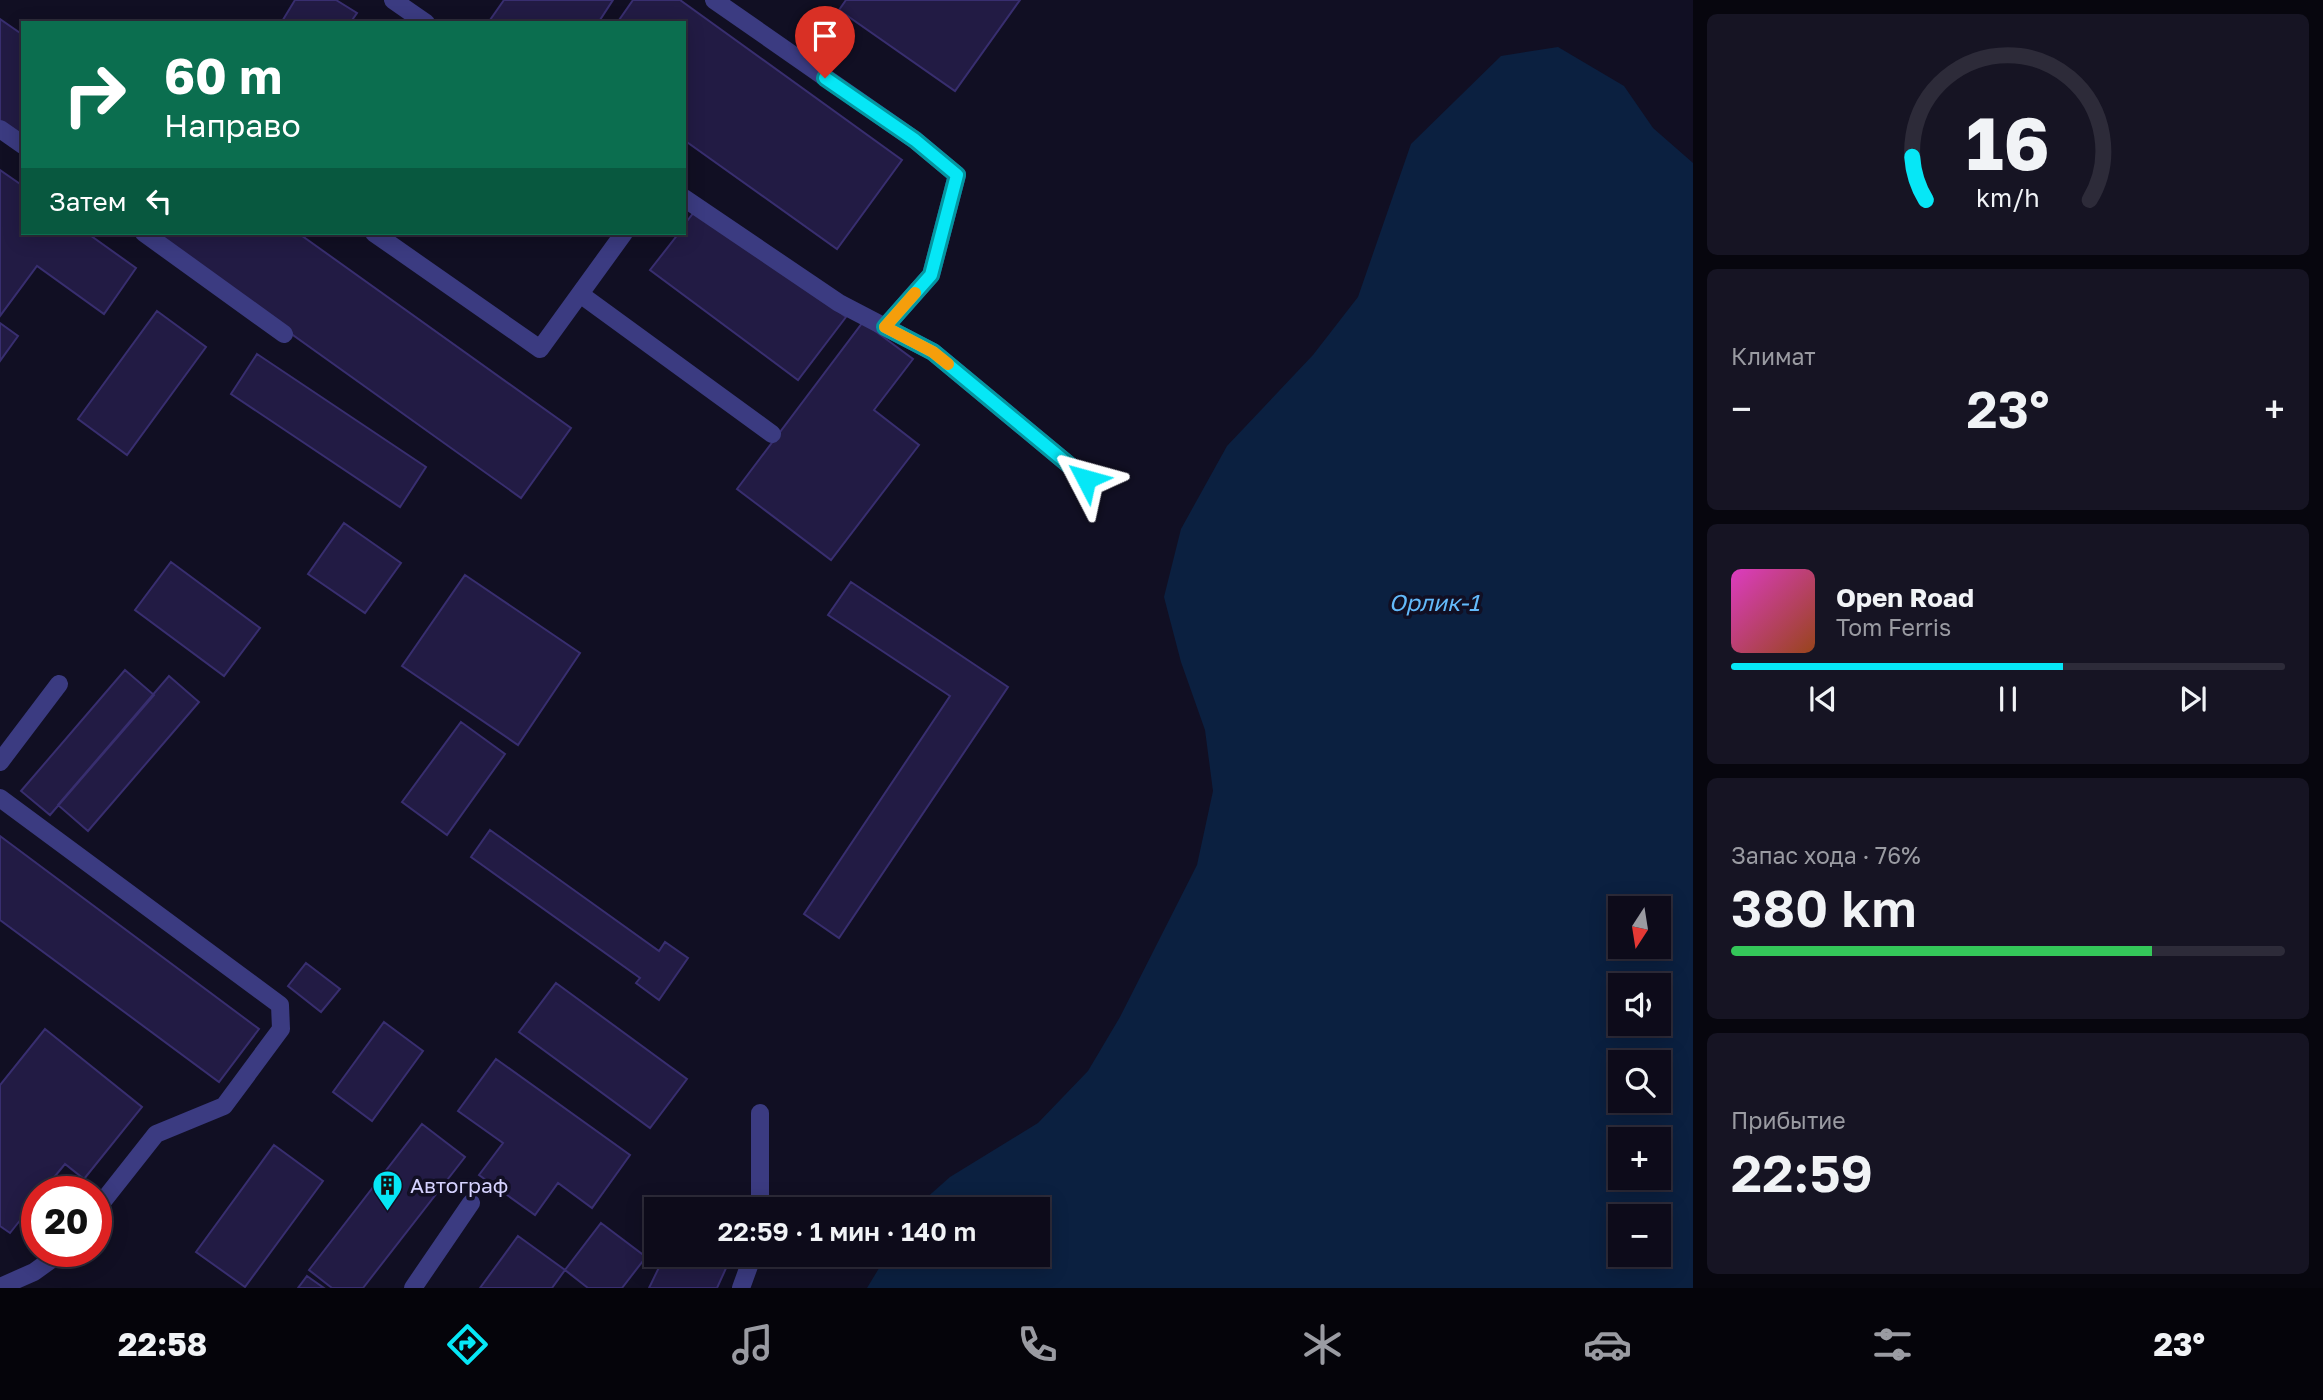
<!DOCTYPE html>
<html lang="ru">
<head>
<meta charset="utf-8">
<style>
	body { margin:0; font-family:"Golos Text",sans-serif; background:#161423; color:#f1f3f6; height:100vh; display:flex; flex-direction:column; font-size:26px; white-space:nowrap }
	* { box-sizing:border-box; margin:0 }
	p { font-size:23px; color:#9a9ba2 }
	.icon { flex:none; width:38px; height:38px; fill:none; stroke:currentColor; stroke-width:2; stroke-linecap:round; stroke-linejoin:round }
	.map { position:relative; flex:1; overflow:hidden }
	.panel { display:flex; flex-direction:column; gap:14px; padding:14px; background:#07060e; width:630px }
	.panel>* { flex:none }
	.guide { position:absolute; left:21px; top:21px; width:665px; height:214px; border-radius:0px; box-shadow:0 4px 18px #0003,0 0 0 2px #2d2b39; background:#0b6e4f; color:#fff; overflow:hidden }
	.needle { width:46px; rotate:192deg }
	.tools { position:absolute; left:1608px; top:896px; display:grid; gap:14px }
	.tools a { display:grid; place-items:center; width:63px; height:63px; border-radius:0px; background:#0d0b1a; box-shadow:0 4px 18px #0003,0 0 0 2px #2d2b39; font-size:35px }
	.speed { position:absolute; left:21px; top:1176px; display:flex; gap:14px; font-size:35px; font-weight:700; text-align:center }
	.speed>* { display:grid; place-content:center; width:91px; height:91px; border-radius:50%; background:#0d0b1a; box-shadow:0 4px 18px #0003,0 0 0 2px #2d2b39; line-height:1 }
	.speed .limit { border:10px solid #d22; background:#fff; color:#111 }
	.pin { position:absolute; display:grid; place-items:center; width:60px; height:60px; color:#fff; margin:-72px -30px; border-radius:50% 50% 50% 0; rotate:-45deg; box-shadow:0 0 7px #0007 }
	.pin .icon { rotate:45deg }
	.me { position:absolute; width:77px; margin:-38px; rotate:309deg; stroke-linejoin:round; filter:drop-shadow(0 0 5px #0008) }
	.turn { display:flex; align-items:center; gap:24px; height:147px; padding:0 28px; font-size:32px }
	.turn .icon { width:91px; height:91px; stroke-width:2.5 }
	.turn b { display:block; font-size:49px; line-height:60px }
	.then { display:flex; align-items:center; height:66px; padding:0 28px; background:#0003; gap:14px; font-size:26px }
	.big { font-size:52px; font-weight:600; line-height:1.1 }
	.panel .widget { flex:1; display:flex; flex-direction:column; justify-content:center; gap:10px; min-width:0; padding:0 24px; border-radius:10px; background:#161423 }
	.panel .dial { align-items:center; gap:0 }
	.dial svg { height:182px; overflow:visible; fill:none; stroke:#2d2b39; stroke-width:7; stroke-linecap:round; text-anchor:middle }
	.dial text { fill:#f1f3f6; stroke:none }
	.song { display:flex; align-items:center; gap:21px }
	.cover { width:84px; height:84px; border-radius:10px; background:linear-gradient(135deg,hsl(310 70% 55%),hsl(20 70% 35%)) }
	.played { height:7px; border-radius:4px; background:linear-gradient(90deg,#06e7f6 60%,#2d2b39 60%) }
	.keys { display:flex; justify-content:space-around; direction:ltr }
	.heat { display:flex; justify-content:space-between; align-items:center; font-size:38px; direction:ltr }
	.charge { height:10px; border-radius:5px; background:linear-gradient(90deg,#34c759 76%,#2d2b39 0) }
	.trip { position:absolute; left:644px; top:1197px; width:406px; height:70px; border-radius:0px; background:#0d0b1a; box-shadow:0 4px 18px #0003,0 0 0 2px #2d2b39; font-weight:600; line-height:70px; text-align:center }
	.dock { display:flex; height:112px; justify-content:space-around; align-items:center; background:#05040a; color:#9a9ba2 }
	.dock .icon { width:49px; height:49px }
	.dock .current { color:#06e7f6 }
	.dock b { font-size:32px; color:#f1f3f6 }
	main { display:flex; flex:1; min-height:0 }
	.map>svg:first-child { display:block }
</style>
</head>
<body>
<main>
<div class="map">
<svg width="1693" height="1288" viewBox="0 0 1693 1288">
	<rect width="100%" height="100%" fill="#110f23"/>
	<path fill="#0b2040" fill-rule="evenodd" d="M1558,47L1624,86L1653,128L1693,163V1288H867L887,1255H1038V1209H914L950,1177L1038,1123L1088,1071L1120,1017L1197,865L1213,791L1205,730L1181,662L1164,597L1181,529L1227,446L1313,355L1358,297L1411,144L1501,56ZM1620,908H1659V947H1620ZM1620,985H1659V1024H1620ZM1620,1062H1659V1101H1620ZM1620,1139H1659V1178H1620ZM1659,1216V1255H1620V1216Z"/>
	<path fill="#221b44" stroke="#382e6f" stroke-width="2" d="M295,0H336L357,13L350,23H281Z
		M504,0H613L598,23H494L490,20Z
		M633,0H680L902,160L837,249L684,140V23H617Z
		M846,0H1020L955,91L839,10Z
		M0,19L23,35V142L0,125Z
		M0,170L23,186V233H87L136,268L104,314L37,266L0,316Z
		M698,207L846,317L798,380L650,270L679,233H684V225Z
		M150,233H298L571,428L521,498Z
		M157,311L206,347L127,455L78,419Z
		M863,322L913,359L874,410L919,445L831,560L737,489Z
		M0,323L18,336L0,361Z
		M257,354L426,467L400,507L231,394Z
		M344,523L401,563L365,613L308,574Z
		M171,562L260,628L224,676L135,610Z
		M465,575L580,653L518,745L402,666Z
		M851,582L1008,687L839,938L804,914L950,696L828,615Z
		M125,670L154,695L50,815L21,791Z
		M169,676L199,702L88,831L58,805Z
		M461,722L505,754L447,835L402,802Z
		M490,830L659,951L665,942L688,958L659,1000L636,983L640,978L471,857Z
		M0,836L259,1029L219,1082L0,920Z
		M306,963L340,989L321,1012L288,986Z
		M556,983L687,1079L650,1128L519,1032Z
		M384,1022L423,1051L372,1121L333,1092Z
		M45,1029L142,1107L84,1179L65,1164L42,1192H37V1199L10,1233L0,1226V1085Z
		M496,1059L630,1155L592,1208L558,1183L535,1215L479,1175L503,1143L458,1111Z
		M422,1124L465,1157L363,1288H332L309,1270Z
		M274,1145L323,1181L245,1287L196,1252Z
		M601,1223L646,1257L622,1288H588L565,1270Z
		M518,1236L565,1270L552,1288H480Z
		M665,1255H732L717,1288H649Z
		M307,1276L324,1288H298Z"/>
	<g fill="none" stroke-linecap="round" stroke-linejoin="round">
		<path stroke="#3b3b81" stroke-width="18" d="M393,0L426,23
			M714,0L915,140L957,175L931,275L885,327
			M0,129L23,145
			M684,198L839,303L933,352L1086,479
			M144,233L284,334
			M374,233L540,349L624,233
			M580,294L772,434
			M0,762L59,684
			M0,798L280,1005L281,1029L224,1106L156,1134L96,1210
			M0,1287L34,1272L63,1251
			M413,1288L471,1203"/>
		<path stroke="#3b3b81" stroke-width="18" d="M760,1209V1113
			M741,1288L753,1255"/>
	</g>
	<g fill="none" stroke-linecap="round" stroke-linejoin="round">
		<defs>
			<path id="route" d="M825,78L915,140L957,175L931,275L885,327L933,352L1086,479"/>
		</defs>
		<use href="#route" stroke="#0496a0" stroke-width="18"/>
		<use href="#route" stroke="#06e7f6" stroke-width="12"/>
		<path stroke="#f59e0b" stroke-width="12" d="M915,293L885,327L933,352L948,364"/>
	</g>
	<defs>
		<symbol id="building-pin" viewBox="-11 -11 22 30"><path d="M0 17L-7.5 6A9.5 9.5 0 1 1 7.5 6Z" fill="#06e7f6" stroke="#110f23"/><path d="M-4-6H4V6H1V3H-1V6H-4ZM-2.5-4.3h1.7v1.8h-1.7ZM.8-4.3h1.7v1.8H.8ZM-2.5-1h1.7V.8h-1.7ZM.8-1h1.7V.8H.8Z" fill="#111"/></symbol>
	</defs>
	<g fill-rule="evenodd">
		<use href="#building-pin" x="370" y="1168" width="35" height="47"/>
	</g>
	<g text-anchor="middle" stroke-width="7" stroke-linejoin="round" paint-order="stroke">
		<g font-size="21" fill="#d5d2fe" stroke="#110f23" text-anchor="start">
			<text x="410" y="1193">Автограф</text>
		</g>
		<g font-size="23" font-style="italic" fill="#63bafb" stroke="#110f23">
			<text x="1434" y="611">Орлик-1</text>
		</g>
	</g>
</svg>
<div class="tools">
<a><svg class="needle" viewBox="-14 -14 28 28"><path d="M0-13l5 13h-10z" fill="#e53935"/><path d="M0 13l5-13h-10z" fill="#9a9ba2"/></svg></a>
<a><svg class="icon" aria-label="sound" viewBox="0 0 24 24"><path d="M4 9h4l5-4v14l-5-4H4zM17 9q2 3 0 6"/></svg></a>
<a><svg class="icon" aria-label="search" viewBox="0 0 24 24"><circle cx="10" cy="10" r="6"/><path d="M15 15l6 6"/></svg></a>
<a>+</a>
<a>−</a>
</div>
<div class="speed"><div class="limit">20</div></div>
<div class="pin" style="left:825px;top:78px;background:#d93025"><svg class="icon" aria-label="arrive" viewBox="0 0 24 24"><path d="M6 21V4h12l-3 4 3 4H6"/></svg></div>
<svg class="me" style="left:1086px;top:479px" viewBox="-20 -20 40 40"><path d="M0-17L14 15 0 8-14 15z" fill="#06e7f6" stroke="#fff" stroke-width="4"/></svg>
<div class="trip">22:59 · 1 мин · 140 m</div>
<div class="guide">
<div class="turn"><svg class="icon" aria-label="right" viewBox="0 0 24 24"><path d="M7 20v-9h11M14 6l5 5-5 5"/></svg><div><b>60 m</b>Направо</div></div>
<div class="then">Затем<svg class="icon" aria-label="left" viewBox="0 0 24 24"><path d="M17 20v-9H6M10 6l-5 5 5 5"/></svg></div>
</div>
</div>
<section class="panel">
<div class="widget dial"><svg viewBox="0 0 100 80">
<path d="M14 69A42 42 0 1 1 86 69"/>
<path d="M14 69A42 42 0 0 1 8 50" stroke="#06e7f6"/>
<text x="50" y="56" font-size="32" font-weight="700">16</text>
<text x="50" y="72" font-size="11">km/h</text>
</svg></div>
<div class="widget"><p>Климат</p>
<div class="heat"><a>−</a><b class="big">23°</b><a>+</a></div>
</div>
<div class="widget">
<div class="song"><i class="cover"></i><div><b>Open Road</b><p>Tom Ferris</p></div></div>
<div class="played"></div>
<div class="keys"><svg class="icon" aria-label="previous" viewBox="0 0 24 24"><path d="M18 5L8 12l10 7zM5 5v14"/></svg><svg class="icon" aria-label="pause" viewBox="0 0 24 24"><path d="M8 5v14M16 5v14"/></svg><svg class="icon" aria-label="next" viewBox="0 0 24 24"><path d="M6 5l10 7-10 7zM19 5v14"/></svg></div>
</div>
<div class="widget"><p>Запас хода · 76%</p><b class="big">380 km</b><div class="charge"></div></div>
<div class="widget"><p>Прибытие</p><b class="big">22:59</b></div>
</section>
</main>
<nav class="dock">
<b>22:58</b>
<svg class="icon current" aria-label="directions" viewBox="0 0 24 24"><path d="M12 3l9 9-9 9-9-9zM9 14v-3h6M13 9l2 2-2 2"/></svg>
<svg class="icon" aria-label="music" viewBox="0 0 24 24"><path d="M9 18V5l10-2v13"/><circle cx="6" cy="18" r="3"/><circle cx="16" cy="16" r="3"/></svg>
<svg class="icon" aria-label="phone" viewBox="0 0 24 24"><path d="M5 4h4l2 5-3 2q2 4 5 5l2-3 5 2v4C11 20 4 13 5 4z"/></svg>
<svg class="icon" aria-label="climate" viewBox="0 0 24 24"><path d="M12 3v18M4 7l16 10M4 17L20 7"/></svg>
<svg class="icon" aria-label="car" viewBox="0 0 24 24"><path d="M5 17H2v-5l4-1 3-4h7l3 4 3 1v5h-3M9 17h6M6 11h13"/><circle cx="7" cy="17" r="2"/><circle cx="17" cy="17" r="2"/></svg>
<svg class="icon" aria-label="filters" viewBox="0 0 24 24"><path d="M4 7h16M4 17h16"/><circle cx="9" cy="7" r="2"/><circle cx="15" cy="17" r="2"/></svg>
<b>23°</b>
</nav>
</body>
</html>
